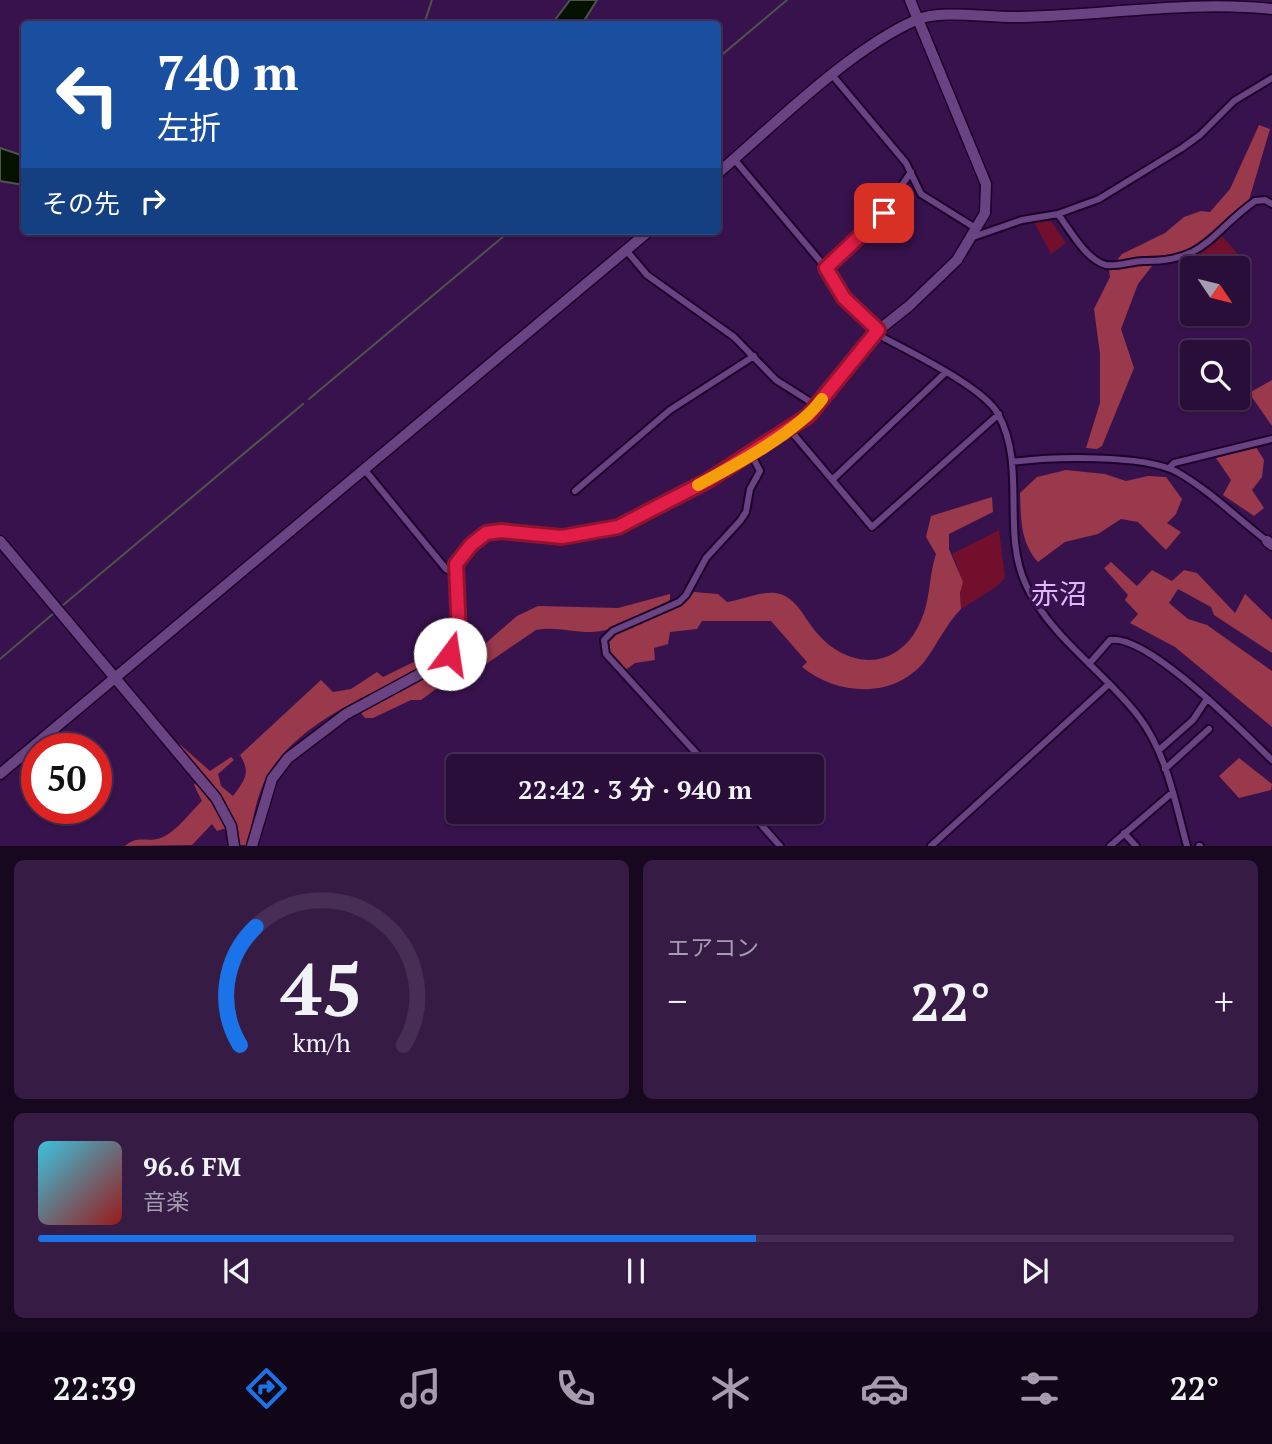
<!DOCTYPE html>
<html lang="ja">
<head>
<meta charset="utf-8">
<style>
	body { margin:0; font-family:"PT Serif","Noto Sans JP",serif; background:#361c45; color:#f1f3f6; height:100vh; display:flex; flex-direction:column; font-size:26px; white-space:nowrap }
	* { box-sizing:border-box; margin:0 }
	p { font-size:23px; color:#a59caf }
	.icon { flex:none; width:38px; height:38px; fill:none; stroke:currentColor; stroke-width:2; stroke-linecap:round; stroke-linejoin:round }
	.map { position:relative; height:846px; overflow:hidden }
	.sheet { display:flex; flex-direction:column; gap:14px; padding:14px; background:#170820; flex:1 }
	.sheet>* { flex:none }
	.guide { position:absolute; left:21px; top:21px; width:700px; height:214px; border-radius:7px; box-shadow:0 2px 5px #0004,0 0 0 2px #462e54; background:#1a4fa0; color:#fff; overflow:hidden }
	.needle { width:46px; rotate:125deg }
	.tools { position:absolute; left:1180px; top:256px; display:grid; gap:14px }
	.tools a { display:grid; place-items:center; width:70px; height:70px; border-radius:7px; background:#2a0e3a; box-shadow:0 2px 5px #0004,0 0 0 2px #462e54; font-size:35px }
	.speed { position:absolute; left:21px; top:733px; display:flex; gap:14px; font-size:35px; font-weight:700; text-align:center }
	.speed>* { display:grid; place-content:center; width:91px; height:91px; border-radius:50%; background:#2a0e3a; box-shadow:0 2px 5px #0004,0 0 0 2px #462e54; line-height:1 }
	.speed .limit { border:10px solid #d22; background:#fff; color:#111 }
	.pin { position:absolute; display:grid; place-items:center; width:60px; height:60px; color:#fff; margin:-30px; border-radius:14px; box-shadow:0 4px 10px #0006 }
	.me { position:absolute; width:77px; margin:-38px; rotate:14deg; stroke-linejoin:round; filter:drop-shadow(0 0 5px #0008) }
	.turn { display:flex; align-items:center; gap:24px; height:147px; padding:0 21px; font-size:32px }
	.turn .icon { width:91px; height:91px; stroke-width:2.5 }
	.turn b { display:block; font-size:49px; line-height:60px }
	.then { display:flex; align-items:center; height:66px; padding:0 21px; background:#0003; gap:14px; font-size:26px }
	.big { font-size:52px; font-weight:700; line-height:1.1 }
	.sheet .widget { flex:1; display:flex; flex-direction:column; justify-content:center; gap:10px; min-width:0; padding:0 24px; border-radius:10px; background:#361c45 }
	.sheet .dial { align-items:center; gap:0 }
	.dial svg { height:182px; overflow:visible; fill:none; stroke:#462e54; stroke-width:7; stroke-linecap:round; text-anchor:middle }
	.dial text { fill:#f1f3f6; stroke:none }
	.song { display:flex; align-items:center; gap:21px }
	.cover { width:84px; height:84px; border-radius:10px; background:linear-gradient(135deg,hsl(190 70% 55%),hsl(0 70% 35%)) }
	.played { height:7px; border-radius:4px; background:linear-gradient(90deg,#1a73e8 60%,#462e54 60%) }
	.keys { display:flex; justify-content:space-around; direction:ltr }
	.heat { display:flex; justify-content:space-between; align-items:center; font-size:38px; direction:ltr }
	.sheet .tiles { flex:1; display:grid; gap:14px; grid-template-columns:1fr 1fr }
	.widget:last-child { grid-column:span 2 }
	.trip { position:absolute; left:446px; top:754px; width:378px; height:70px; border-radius:7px; background:#2a0e3a; box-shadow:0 2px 5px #0004,0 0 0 2px #462e54; font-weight:700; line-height:70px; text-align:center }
	.tab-bar { display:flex; height:112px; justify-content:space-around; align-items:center; background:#110617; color:#a59caf }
	.tab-bar .icon { width:49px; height:49px }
	.tab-bar .active { color:#1a73e8 }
	.tab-bar b { font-size:32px; color:#f1f3f6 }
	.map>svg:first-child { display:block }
</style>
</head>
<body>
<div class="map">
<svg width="1272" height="846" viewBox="0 0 1272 846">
	<rect width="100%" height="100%" fill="#38124d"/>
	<path fill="#710f2c" d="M1051,221L1066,243L1051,254L1034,222Z
		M1222,236L1244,261L1236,268L1226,259L1220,265L1222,268H1192L1183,258L1210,247Z
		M999,530L1005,578L996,587L961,609C959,584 964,579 952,554Z"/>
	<path fill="#9a384c" d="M1259,125L1270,129L1249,200L1225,225L1196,248L1156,261L1138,284L1121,329L1134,368L1102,446L1097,449L1086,448L1100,403V354L1094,309L1110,277L1109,270L1122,254L1165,233L1184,217L1201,211L1210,212L1230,189Z
		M1272,380V426L1249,393Z
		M1256,447L1264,460L1262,477L1252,490L1264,508L1254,516L1223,495L1231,480L1216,458Z
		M1066,470L1105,474L1126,481L1148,476L1166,477L1182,499L1176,514L1167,523L1181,532L1166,550L1138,522L1121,519L1098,534L1065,542L1038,562C1020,542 1021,518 1020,493L1037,477Z
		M992,497L993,512L949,534V549L963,582L960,593L961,609C946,624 937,645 924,662C892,700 837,695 802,667L807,662L771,621H702L697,629L670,632L668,644L654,648L655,660L635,663L624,671L606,646L609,639L616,634L685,601L694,592L718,594L727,602C743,600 764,589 780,594C797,599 805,619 816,632C846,668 894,672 918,627C931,603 928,579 936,554L926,537L931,516Z
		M1111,562L1137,586L1152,570L1172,581L1184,570L1197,573L1235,613L1245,594L1272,620V653L1214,615L1211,607L1178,589L1169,603L1188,619L1207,625L1272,671V727L1175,647L1130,623L1138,614L1125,600L1128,595L1104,568Z
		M670,594V600C647,613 616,632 590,632C571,632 554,626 536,630L467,677L440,686L421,700H411L373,718H365L361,713L364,708L434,673L487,642L517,616L538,606L618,608Z
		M434,652L439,659C384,690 309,714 272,768C257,790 253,820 247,845H238C237,803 199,773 174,743L176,741L210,771L231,757L234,760L218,774L221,786L233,796C245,780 251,773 240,755L321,680L333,692L351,689L377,672L383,677Z
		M1239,758L1272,784L1271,790L1239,798L1219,776Z
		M196,782L221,816L226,828L217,831L212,824L192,845L125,846C139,834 148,844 163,837C178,830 190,812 202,801L194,785Z"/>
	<path fill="#061200" stroke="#4e534b" stroke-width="2" d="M570,0H597L582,24H552Z
		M0,148L24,156V185L0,181Z"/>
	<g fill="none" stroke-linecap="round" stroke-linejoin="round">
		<path stroke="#4e534b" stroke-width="2" d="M424,24L432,0
			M718,58L787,0
			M309,399L510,231
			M62,606L303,404
			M0,659L54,613"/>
		<defs>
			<path id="street" d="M833,76L906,163L921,194L977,229
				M734,159L826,268L844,298L878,330
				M1058,214C1070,230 1086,260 1106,265C1118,267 1132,261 1144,261C1206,262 1211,232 1255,201L1265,200L1272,204
				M973,237L1022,220L1058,214L1099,199L1182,148L1200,135L1234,101L1272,78
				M626,250L647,275L734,337L776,380L817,406
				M826,268L877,221L911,172
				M875,333C905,350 983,386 998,414C1027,466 1001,532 1026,585C1051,638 1105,672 1139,717C1167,754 1175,802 1187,846
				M790,430L872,527L999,414
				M1012,462C1051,457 1143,454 1177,472C1209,490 1238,519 1267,541
				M1169,468L1174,463L1272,439
				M364,469L446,569L454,573
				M832,480L945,373
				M575,491L670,410L754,356
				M1089,664L1110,640C1147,633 1244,733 1272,760
				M1159,750L1193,720L1207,699
				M708,766L606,654L604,640L613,631L679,602L686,595L706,558L740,521L746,512L750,489L760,471L751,454
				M1165,769L1209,729
				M750,812L780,846
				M1124,833L1136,846
				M931,846L1109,684
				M1110,846L1173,792
				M1199,846H1200"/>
			<path id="secondary" d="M718,173C774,125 850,49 916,20C941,9 988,18 1017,17C1100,16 1189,0 1272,9
				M0,541L216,798L231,826L234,846
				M1267,541L1272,545
				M0,774L649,231
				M252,846L272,779L288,758L346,714L431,668L450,654L459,634L456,564L471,545L486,533L501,531L562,537L628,523L728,469L796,426L817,406L875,333L909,306L957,260L985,213L986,184L910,0"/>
		</defs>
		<use href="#street" stroke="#1c012b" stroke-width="10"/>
		<use href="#secondary" stroke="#1c012b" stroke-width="13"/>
		<use href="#street" stroke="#6a4482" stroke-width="6"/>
		<use href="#secondary" stroke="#6a4482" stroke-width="10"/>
	</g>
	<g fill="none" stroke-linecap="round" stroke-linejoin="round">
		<defs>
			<path id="route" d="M450,654L459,635L456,564L471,545L486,533L501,531L562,537L618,527L707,481L808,416L878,330L844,298L826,268L884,213"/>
		</defs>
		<use href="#route" stroke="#92132f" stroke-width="18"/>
		<use href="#route" stroke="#e11d48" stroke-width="12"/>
		<path stroke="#f59e0b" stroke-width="12" d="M698,485C734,466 799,431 822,399"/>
	</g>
	<g text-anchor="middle" stroke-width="7" stroke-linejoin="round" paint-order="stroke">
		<g font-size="28" fill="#dfb6fc" stroke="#38124d">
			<text x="1059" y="604">赤沼</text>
		</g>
	</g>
</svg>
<div class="tools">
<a><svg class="needle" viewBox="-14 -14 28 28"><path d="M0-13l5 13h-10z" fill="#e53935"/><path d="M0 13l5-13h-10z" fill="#a59caf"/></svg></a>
<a><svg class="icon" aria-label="search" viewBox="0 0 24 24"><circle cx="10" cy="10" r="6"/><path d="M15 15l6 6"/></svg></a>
</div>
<div class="speed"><div class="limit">50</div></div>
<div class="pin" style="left:884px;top:213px;background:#d93025"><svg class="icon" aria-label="arrive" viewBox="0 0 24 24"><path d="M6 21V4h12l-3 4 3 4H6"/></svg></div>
<svg class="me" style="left:450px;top:654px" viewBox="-20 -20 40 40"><circle r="19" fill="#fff"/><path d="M0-13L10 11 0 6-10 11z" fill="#e11d48"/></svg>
<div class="trip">22:42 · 3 分 · 940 m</div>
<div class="guide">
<div class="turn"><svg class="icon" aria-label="left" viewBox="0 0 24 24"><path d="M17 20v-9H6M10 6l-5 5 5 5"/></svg><div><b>740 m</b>左折</div></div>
<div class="then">その先<svg class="icon" aria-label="right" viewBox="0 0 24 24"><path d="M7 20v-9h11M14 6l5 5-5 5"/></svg></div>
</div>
</div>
<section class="sheet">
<div class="tiles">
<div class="widget dial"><svg viewBox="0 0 100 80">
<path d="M14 69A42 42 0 1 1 86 69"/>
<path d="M14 69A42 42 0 0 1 21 17" stroke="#1a73e8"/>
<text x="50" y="56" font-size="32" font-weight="700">45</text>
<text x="50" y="72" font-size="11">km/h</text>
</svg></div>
<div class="widget"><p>エアコン</p>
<div class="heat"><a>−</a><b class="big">22°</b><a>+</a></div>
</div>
<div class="widget">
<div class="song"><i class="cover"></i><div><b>96.6 FM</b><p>音楽</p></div></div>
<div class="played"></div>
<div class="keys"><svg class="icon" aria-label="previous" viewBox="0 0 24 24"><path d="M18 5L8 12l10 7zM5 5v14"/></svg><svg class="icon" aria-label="pause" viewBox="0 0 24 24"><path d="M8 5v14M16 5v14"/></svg><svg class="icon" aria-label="next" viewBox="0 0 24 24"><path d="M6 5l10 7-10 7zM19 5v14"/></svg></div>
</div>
</div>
</section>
<nav class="tab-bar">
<b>22:39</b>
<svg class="icon active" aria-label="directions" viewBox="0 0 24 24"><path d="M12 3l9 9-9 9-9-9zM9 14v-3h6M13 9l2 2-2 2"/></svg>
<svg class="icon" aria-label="music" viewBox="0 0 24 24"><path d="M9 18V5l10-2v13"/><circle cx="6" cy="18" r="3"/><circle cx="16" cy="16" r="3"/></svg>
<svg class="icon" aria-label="phone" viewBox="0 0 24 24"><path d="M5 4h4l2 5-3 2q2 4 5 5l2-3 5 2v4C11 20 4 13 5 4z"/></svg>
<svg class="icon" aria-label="climate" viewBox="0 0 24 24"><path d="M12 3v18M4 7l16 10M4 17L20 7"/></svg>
<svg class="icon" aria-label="car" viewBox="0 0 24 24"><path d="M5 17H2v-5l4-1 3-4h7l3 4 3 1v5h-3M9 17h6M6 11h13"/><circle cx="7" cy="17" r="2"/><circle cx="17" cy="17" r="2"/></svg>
<svg class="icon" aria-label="filters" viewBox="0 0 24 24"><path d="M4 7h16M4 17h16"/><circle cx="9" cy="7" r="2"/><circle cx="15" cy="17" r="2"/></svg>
<b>22°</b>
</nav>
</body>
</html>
